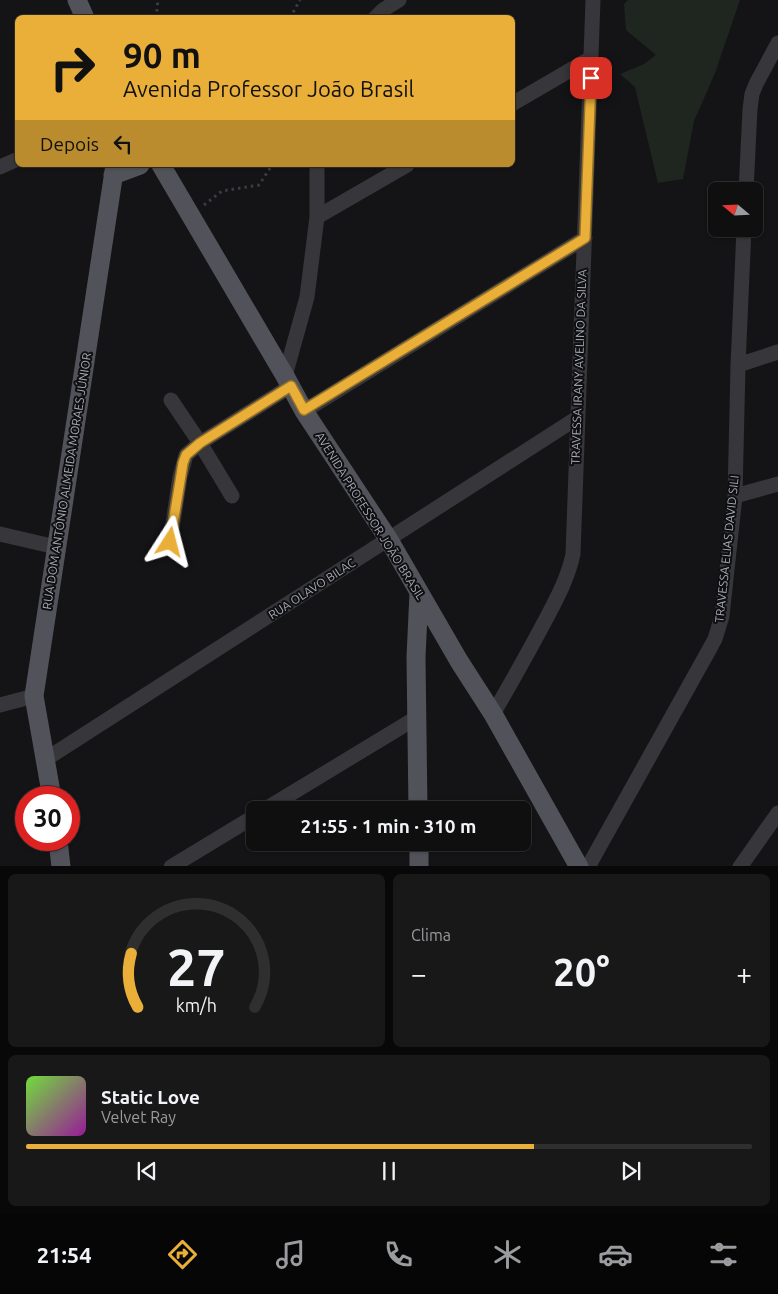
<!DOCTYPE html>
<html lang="pt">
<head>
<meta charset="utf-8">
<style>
	body { margin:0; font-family:Ubuntu,sans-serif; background:#181819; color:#f1f3f6; height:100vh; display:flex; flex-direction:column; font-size:19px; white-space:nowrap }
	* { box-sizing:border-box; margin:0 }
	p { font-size:16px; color:#9b9c9f }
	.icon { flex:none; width:28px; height:28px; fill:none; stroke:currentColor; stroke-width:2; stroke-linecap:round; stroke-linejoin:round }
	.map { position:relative; height:866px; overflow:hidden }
	.details { display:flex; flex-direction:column; gap:8px; padding:8px; background:#080809; flex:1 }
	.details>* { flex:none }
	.hud { position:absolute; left:15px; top:15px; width:500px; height:152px; border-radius:8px; box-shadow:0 1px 4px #0004,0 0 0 1px #2f2f30; background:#e9af39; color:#111; overflow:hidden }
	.needle { width:32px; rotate:289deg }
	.controls { position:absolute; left:708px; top:182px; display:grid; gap:10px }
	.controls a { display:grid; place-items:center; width:55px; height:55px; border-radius:8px; background:#0f0f10; box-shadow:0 1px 4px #0004,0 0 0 1px #2f2f30; font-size:25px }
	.speed { position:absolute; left:15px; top:786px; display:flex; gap:10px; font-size:25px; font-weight:700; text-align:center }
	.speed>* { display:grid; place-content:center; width:65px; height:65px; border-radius:50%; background:#0f0f10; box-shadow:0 1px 4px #0004,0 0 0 1px #2f2f30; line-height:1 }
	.speed .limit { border:8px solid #d22; background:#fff; color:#111 }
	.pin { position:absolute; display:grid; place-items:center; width:42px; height:42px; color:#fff; margin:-21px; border-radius:10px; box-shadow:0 2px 8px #0006 }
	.me { position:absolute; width:55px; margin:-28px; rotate:9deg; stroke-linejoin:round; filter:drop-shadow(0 0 4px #0008) }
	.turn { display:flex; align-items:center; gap:18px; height:105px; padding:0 25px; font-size:22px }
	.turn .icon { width:65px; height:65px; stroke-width:2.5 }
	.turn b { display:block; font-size:35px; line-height:42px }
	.then { display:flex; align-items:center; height:48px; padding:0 25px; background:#0003; gap:10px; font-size:19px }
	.big { font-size:38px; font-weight:600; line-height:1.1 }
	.details .widget { flex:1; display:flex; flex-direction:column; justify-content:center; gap:8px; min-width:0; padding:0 18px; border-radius:8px; background:#181819 }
	.details .dial { align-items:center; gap:0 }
	.dial svg { height:130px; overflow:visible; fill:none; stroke:#2f2f30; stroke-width:7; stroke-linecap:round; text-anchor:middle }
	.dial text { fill:#f1f3f6; stroke:none }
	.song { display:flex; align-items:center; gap:15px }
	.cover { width:60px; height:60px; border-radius:8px; background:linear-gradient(135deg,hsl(100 70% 55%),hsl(300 70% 35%)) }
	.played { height:5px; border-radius:2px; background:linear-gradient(90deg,#e9af39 70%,#2f2f30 70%) }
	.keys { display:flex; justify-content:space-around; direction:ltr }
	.heat { display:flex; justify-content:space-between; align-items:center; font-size:28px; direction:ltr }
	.details .tiles { flex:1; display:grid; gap:8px; grid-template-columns:1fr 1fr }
	.widget:last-child { grid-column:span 2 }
	.trip { position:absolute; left:246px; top:801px; width:285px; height:50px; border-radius:8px; background:#0f0f10; box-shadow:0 1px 4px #0004,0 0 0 1px #2f2f30; font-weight:600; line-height:50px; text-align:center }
	.dock { display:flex; height:80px; justify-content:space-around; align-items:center; background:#060606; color:#9b9c9f }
	.dock .icon { width:35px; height:35px }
	.dock .active { color:#e9af39 }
	.dock b { font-size:22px; color:#f1f3f6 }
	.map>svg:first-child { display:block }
</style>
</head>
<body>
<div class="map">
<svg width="778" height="867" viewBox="0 0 778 867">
	<rect width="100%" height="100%" fill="#141416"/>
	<path fill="#1f2620" d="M628,0H740L715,73L694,121L683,179L658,183L635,87L620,74L644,64L656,55L626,30L624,4Z"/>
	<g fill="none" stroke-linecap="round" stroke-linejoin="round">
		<path stroke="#3c3d42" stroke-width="3" stroke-dasharray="2.5 4" stroke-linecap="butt" d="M156,18L158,0
			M290,18L300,0
			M204,205L222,191L259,185L272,165"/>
		<path stroke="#36363b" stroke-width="15" d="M375,18L383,10L399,0
			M512,104L591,58
			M0,167L18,159
			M746,191L750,109L752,94L756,84L778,43
			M317,217L407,165
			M738,365L778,352
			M285,376L307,297L317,217V165
			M171,400L200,443L232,496
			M304,411L585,238
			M735,496L778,484
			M0,534L56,547
			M170,542L180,477L186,455L200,443L291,386
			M0,705L34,696
			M493,714C511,683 529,651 546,619C557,598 568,578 573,554L593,0
			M46,759L577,418
			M264,810L416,718
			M171,867L255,816
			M588,867L709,650L715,639L722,616L735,496L738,365L744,229
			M740,867L778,813"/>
		<path stroke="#52535a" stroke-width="19" d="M77,0L85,18
			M161,165L285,376L304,411L389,540L459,661L493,714L579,867
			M113,175L140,165
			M52,798L34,696L115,165
			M418,810L416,657L419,593
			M58,840L61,867
			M419,842V867"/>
	</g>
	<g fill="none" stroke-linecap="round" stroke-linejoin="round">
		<defs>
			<path id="route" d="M170,542L183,463L186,455L200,443L291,386L304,410L585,238L591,78"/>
		</defs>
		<use href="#route" stroke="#977225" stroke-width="12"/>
		<use href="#route" stroke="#e9af39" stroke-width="9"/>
	</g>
	<g text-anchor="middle" stroke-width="4" stroke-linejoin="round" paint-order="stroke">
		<g font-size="12" fill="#a7abb6" stroke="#0f0f11">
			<text transform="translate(579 367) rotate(-88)" y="4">TRAVESSA IRANY AVELINO DA SILVA</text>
			<text transform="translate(67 481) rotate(-81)" y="4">RUA DOM ANTÔNIO ALMEIDA MORAES JÚNIOR</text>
			<text transform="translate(370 516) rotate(58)" y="4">AVENIDA PROFESSOR JOÃO BRASIL</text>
			<text transform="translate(727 549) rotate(-84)" y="4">TRAVESSA ELIAS DAVID SILI</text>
			<text transform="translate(312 589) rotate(-33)" y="4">RUA OLAVO BILAC</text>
		</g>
	</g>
</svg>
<div class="controls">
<a><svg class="needle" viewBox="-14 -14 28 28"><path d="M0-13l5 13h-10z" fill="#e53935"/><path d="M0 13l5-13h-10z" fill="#9b9c9f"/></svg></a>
</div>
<div class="speed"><div class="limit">30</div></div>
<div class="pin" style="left:591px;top:78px;background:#d93025"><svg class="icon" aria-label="arrive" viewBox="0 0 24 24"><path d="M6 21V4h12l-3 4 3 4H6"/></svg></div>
<svg class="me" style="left:170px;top:542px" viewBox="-20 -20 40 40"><path d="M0-17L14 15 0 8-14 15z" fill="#e9af39" stroke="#fff" stroke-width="4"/></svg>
<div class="trip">21:55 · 1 min · 310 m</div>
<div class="hud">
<div class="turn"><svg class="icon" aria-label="right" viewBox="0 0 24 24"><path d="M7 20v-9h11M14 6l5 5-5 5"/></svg><div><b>90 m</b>Avenida Professor João Brasil</div></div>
<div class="then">Depois<svg class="icon" aria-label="left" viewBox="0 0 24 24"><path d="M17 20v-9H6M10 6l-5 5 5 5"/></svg></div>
</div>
</div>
<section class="details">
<div class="tiles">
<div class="widget dial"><svg viewBox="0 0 100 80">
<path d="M14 69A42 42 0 1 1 86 69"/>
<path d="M14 69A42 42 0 0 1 10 36" stroke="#e9af39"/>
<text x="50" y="56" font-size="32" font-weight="700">27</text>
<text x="50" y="72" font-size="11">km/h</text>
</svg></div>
<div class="widget"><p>Clima</p>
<div class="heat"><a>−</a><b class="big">20°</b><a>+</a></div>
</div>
<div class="widget">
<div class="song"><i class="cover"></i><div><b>Static Love</b><p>Velvet Ray</p></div></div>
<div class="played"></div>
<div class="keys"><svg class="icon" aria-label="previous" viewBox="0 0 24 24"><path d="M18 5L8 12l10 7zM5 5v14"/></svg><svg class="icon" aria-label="pause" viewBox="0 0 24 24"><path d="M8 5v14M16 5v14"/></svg><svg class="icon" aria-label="next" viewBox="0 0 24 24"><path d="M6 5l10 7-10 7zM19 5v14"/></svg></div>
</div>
</div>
</section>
<nav class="dock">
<b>21:54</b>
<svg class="icon active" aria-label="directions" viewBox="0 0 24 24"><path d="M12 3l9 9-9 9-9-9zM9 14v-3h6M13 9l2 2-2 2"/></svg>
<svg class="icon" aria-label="music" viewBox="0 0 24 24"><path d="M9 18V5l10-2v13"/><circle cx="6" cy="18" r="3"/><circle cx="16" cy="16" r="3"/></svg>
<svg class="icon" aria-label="phone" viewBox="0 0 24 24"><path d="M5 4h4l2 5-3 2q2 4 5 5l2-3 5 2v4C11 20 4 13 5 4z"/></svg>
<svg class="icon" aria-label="climate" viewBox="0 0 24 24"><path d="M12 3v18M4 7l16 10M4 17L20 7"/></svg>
<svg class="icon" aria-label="car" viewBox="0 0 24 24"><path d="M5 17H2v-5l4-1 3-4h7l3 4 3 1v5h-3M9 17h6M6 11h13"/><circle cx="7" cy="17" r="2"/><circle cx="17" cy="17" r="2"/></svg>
<svg class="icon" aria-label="filters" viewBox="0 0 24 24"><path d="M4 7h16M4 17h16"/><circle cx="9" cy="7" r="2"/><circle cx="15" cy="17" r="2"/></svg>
</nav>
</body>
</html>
